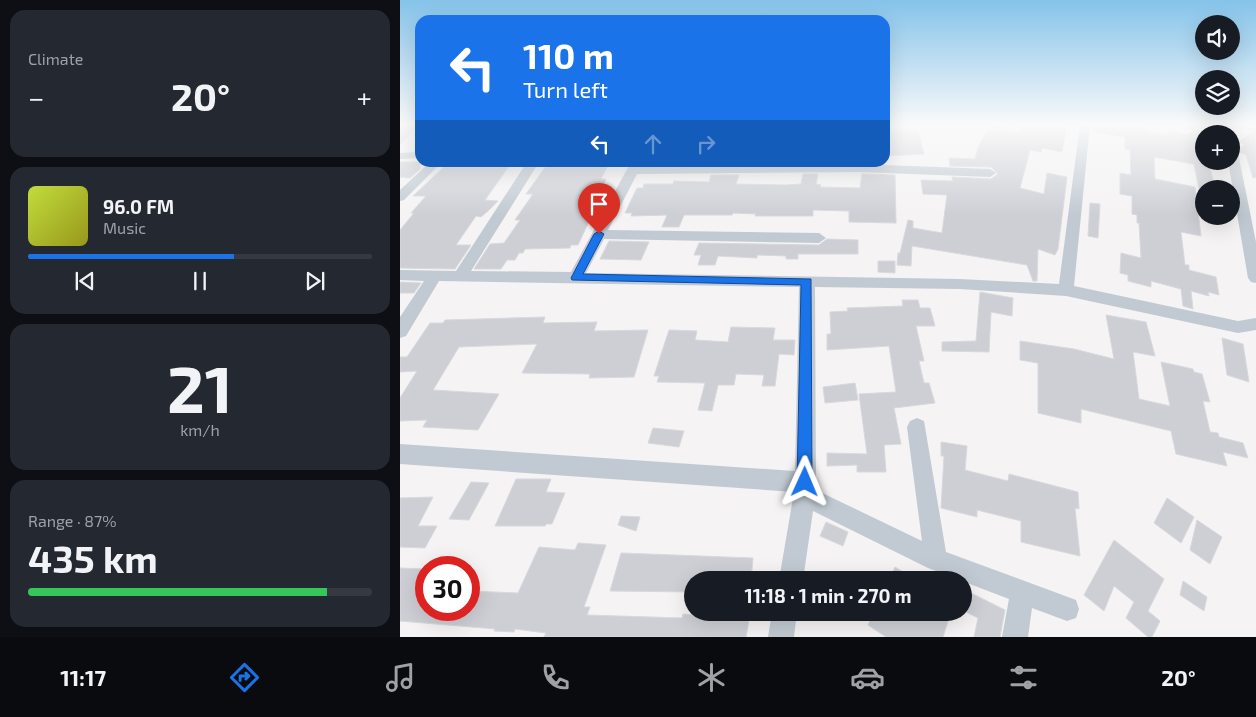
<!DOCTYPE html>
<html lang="en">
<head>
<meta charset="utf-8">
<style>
	body { margin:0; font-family:"Exo 2",sans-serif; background:#242831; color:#f1f3f6; height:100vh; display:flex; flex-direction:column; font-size:19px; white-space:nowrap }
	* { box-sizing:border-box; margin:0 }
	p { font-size:16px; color:#9ea1a6 }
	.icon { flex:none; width:28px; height:28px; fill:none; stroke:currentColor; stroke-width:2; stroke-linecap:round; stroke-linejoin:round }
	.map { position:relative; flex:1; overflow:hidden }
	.details { display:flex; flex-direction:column; gap:10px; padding:10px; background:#0d0f14; width:400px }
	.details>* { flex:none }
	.top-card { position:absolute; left:15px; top:15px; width:475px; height:152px; border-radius:15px; box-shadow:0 5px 20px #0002; background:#1a73e8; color:#fff; overflow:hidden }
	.tools { position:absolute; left:795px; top:15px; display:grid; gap:10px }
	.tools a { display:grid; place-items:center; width:45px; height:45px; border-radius:50%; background:#171b24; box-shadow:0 5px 20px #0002; font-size:25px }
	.speed { position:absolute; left:15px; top:556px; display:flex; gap:10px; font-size:25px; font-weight:700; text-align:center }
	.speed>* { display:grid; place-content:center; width:65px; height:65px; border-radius:50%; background:#171b24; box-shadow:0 5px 20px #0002; line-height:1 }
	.speed .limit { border:8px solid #d22; background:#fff; color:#111 }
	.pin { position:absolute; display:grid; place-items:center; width:42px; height:42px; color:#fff; margin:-51px -21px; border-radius:50% 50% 50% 0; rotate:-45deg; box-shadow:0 0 5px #0007 }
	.pin .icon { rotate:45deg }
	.me { position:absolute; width:55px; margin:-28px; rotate:1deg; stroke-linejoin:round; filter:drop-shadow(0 0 4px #0008) }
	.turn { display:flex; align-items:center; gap:18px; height:105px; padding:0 25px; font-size:22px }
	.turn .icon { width:65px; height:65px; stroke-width:2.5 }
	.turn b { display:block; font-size:35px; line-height:42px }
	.lanes { display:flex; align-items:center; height:48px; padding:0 25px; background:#0003; justify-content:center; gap:25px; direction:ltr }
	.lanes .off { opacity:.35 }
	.big { font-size:38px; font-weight:700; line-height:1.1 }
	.details .tile { flex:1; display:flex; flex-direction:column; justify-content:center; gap:8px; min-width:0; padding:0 18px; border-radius:15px; background:#242831 }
	.details .dial { align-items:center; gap:0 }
	.dial b { font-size:65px; line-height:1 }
	.song { display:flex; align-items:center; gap:15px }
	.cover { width:60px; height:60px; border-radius:8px; background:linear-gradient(135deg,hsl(70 70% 55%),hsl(60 70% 35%)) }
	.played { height:5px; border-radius:2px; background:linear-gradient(90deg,#1a73e8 60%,#363941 60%) }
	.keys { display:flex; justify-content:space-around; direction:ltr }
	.heat { display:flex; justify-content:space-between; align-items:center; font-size:28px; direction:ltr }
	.charge { height:8px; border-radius:4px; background:linear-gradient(90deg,#34c759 87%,#363941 0) }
	.trip { position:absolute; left:284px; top:571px; width:288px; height:50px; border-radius:25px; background:#171b24; box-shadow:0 5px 20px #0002; font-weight:700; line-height:50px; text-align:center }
	.dock { display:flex; height:80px; justify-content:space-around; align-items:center; background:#090b0e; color:#9ea1a6 }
	.dock .icon { width:35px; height:35px }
	.dock .current { color:#1a73e8 }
	.dock b { font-size:22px; color:#f1f3f6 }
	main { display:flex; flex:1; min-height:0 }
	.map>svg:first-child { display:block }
</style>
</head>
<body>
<main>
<section class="details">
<div class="tile"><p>Climate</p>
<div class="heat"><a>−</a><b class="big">20°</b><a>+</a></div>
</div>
<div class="tile">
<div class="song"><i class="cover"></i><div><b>96.0 FM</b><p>Music</p></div></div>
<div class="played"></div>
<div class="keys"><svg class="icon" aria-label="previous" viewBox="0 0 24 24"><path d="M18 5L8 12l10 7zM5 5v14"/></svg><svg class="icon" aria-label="pause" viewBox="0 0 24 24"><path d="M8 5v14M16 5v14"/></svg><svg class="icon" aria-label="next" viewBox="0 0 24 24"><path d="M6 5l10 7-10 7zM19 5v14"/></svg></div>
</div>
<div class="tile dial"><b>21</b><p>km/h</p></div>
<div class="tile"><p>Range · 87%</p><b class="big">435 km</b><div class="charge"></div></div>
</section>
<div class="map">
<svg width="856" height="637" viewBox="0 0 856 637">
	<rect width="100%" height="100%" fill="#f5f3f3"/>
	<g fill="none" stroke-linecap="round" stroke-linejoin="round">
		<path stroke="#90daee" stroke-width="2.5" d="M840,125L856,131"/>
	</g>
	<path fill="#cdcfd5" stroke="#d7d9de" d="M18,125L0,145V126Z
		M620,125H667L662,152L642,148L641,152L630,150L620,188L644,194L647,173L667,177L658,249L655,255L638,249L637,281H633L627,265L512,246L511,266L497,265L498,253H500L508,220L513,221V228L542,233L547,195L523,194L521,180L553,181L552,177L591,179L598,174L591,167L550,166L549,158L575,159L578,147L589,128L598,132L603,129L619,133Z
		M692,125H736L744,127L747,132L764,135L771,130L787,135L797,129L809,134H804V139L796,147L799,161L809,163L815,189H799L794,164L754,157L755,179L795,187L801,236L781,232L785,265H789V270L816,277L819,295L808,292L809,296L791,291L793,309L783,306L781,289L751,281V287L728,281V275L720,273L721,253L741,258L739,223H737V215L732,214V196L720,194V173L731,175L730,150L725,149V137L692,131Z
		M518,129L524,154L486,156L485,130Z
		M856,129V177L853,178L846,155L837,151L845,144L839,142Z
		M0,162H20V169L10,178L0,177Z
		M70,162H112L85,200L98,201L88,211L81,217L76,216L56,245H71L55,269L0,268V230L14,213H11L26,196H13L46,165Z
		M149,162H210L202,177L201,179H206L196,201L199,200L178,245H171L170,248L125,249L123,253H119L115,260H107L101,269H74L90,244L104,243L120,220H115L133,194H126Z
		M403,174H418L416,184L421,185L420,187L460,188L462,174L495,175L496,223L449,222V211L413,210V216H355L356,214L333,213L332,215H284L279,227H262L267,215L231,216L232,213H225L237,188H243L244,184H273L274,181L309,182L311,175H339L336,184L386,185L401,184Z
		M690,203L700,204L698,238L688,236Z
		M427,239L458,240V254H398V259H386V256L357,255V258L318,256L315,265H298L301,255H294L299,243L419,245Z
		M209,241L249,242L241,260L200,259Z
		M478,261H495V273L478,272Z
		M0,282L21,283L14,293H0Z
		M580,292L613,298L612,316L591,312L589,352L542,351V342L576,341Z
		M502,300H518L520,308H530L535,326H516L524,361H519L524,383H529L535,403L494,408L501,444L484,445L486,472H457V465L427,466V453L467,454L459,394L496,392L489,346L427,350V334H431L430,312L448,311L447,308L503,306Z
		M706,315L746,322L755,356L733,352L739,399L770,406L761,362L793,369L794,372L802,374L810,402L803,401L810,432L818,433L819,437L843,443L848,458L823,452L827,466L776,454L771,431L681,409V423L638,413V363L620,360V341L674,349L714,359Z
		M145,317L143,323L197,322L194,331L248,330L234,377L189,378L190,374L122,373L137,344L59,347L33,390L99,394L78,430L23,427L27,420L0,421V398L17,371L0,372V357H7L30,323H43L45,320Z
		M331,327L375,328L373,340H395L394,355L379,354L375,386H362L364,375L336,374L334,385H318L312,411L298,410L305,383L257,382L259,376H254L269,330L297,331L295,340L328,342Z
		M822,338L843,344L849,382L827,375Z
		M455,383L458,400L425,403L423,387Z
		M253,428L284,431L279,447L248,443Z
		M541,442L567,446L565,470L608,481L609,474L678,492L679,509L675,508L680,556L621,542V521L577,510V517L541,508L544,456H541Z
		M116,479H151L146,492L165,493L152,524H146L145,526H95Z
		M71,482L89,483L69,520L49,519Z
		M33,497L18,526H37L25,548L0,547V498Z
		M767,498L794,517L781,543L754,523Z
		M221,516L240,517L236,531L218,525Z
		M797,520L822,537L810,564L790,550Z
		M426,522L448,532L443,546L420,536Z
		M714,540L764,579L748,611L760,621L752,637H748L726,618L734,602L714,586L704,611L684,595Z
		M178,543L206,545L184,607H190L187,615L282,618L283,614L349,620L346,637H144L146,633L115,629L114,632L94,631L95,629L0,621V568L26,569V610H69V591L118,593L139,547L175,550Z
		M221,553L353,558L351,580H292V592L210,591Z
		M495,567L516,580H489Z
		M783,581L807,597L804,611L780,595Z
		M565,590L605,610L600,637H574L578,618L562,610Z
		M474,612H539L549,618L543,637H486L468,625Z"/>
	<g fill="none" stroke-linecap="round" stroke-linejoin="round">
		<path fill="#c1cad2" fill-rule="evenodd" d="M585,125H603L604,127L599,130Z
			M680,125H690L674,286L838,321L856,318V330L838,333L666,296L560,289L415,287L416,490L522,541L507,427L510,421L517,418L524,421L546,552L676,600L679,609L676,618L667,621L632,608L628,637H602L609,599L528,568L413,511L403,580H379L394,492L0,464V444L395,471L399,287L39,281L6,336L0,338V317L24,281L0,280V270L56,271L127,162H139L71,271L171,272L231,162H243L241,166L458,164L590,169L596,173L590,177L458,172L237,174L208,230L419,233L426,238L419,243L204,239L186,273L560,279L659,284Z
			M778,125H796L797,127L792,130Z
			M832,150L838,153L856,242V283L851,282L848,278L828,161H831Z
			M20,152V158L0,159V153Z
			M30,162H42L4,200L0,201V190Z
			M372,612H397L394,637H368Z"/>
	</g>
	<linearGradient id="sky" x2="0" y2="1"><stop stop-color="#85c3ea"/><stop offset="0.58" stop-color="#fafafa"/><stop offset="1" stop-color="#fafafa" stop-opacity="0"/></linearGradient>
	<rect width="856" height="215" fill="url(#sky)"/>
	<path fill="#1a73e8" stroke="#114b97" d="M199,231L204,234L183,274L411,279L412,482L410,487L405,489L399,487L397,482L401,285L172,280L171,278L194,234Z"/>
</svg>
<div class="tools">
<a><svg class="icon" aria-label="sound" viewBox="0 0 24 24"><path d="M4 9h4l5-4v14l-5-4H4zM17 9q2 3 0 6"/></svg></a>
<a><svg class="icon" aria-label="layers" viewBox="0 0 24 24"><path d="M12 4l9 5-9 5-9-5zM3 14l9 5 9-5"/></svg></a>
<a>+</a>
<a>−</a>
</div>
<div class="speed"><div class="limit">30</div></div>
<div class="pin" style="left:199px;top:234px;background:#d93025"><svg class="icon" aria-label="arrive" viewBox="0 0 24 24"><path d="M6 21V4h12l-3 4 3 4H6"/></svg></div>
<svg class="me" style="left:405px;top:482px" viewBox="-20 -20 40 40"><path d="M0-17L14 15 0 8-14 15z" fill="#1a73e8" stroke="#fff" stroke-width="4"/></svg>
<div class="trip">11:18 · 1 min · 270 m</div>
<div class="top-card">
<div class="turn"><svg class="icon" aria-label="left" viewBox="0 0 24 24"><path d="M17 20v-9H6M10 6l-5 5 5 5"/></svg><div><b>110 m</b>Turn left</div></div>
<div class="lanes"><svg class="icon" aria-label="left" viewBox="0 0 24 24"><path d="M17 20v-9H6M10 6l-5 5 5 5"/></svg><svg class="icon off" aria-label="ahead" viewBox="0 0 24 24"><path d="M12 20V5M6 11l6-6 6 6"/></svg><svg class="icon off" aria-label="right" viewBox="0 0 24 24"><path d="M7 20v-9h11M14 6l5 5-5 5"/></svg></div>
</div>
</div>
</main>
<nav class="dock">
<b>11:17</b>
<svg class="icon current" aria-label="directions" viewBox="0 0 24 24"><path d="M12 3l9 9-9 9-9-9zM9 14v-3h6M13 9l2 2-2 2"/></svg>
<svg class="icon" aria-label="music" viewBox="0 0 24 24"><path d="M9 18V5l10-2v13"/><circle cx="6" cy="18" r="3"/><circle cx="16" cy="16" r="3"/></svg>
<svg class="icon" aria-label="phone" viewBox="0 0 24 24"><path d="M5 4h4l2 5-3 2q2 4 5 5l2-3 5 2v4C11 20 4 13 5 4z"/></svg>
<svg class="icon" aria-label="climate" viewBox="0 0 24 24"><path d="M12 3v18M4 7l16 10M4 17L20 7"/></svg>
<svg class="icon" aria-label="car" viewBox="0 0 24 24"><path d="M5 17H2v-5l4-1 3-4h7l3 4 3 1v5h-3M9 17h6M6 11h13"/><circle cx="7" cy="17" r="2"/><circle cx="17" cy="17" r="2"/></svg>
<svg class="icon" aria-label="filters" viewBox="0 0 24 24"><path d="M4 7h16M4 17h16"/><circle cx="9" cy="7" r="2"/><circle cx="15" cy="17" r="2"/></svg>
<b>20°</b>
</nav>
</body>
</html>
